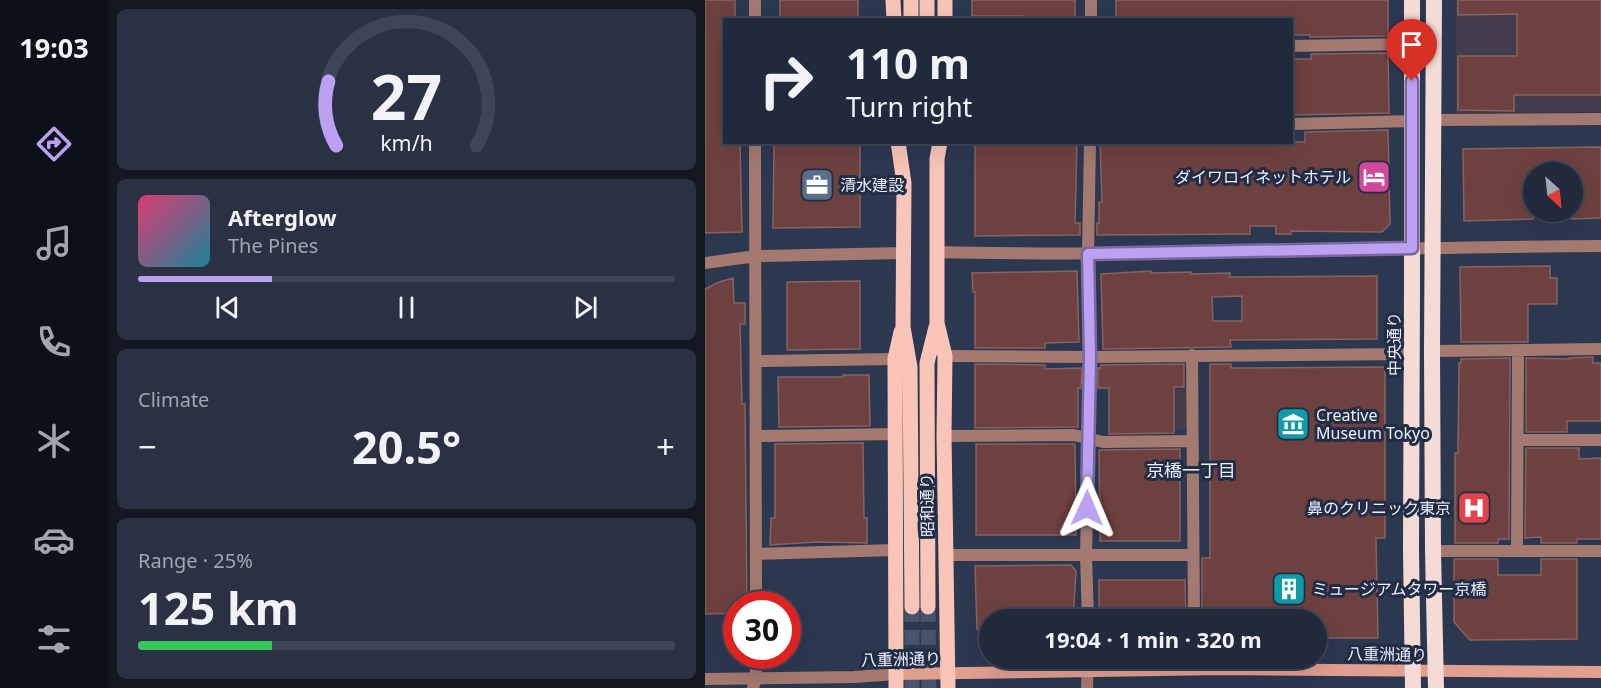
<!DOCTYPE html>
<html lang="en">
<head>
<meta charset="utf-8">
<style>
	body { margin:0; font-family:"Noto Sans","Noto Sans JP",sans-serif; background:#293143; color:#f1f3f6; height:100vh; display:flex; flex-direction:column; font-size:22px; white-space:nowrap }
	* { box-sizing:border-box; margin:0 }
	p { font-size:20px; color:#a2a6af }
	.icon { flex:none; width:33px; height:33px; fill:none; stroke:currentColor; stroke-width:2; stroke-linecap:round; stroke-linejoin:round }
	.map { position:relative; flex:1; overflow:hidden }
	.drawer { display:flex; flex-direction:column; gap:9px; padding:9px; background:#121721; width:597px }
	.drawer>* { flex:none }
	.top-card { position:absolute; left:18px; top:18px; width:570px; height:126px; border-radius:0px; box-shadow:0 6px 24px #0002,0 0 0 2px #3e4556; background:#21293c; color:#f1f3f6; overflow:hidden }
	.needle { width:39px; rotate:153deg }
	.tools { position:absolute; left:818px; top:162px; display:grid; gap:12px }
	.tools a { display:grid; place-items:center; width:60px; height:60px; border-radius:50%; background:#21293c; box-shadow:0 6px 24px #0002,0 0 0 2px #3e4556; font-size:30px }
	.speed { position:absolute; left:18px; top:591px; display:flex; gap:12px; font-size:30px; font-weight:700; text-align:center }
	.speed>* { display:grid; place-content:center; width:78px; height:78px; border-radius:50%; background:#21293c; box-shadow:0 6px 24px #0002,0 0 0 2px #3e4556; line-height:1 }
	.speed .limit { border:9px solid #d22; background:#fff; color:#111 }
	.pin { position:absolute; display:grid; place-items:center; width:51px; height:51px; color:#fff; margin:-62px -26px; border-radius:50% 50% 50% 0; rotate:-45deg; box-shadow:0 0 6px #0007 }
	.pin .icon { rotate:45deg }
	.me { position:absolute; width:66px; margin:-33px; rotate:1deg; stroke-linejoin:round; filter:drop-shadow(0 0 4px #0008) }
	.turn { display:flex; align-items:center; gap:21px; height:126px; padding:0 24px; font-size:27px }
	.turn .icon { width:78px; height:78px; stroke-width:2.5 }
	.turn b { display:block; font-size:42px; line-height:51px }
	.big { font-size:45px; font-weight:700; line-height:1.1 }
	.drawer .card { flex:1; display:flex; flex-direction:column; justify-content:center; gap:9px; min-width:0; padding:0 21px; border-radius:9px; background:#293143 }
	.drawer .dial { align-items:center; gap:0 }
	.dial svg { height:156px; overflow:visible; fill:none; stroke:#3e4556; stroke-width:7; stroke-linecap:round; text-anchor:middle }
	.dial text { fill:#f1f3f6; stroke:none }
	.song { display:flex; align-items:center; gap:18px }
	.cover { width:72px; height:72px; border-radius:9px; background:linear-gradient(135deg,hsl(340 70% 55%),hsl(190 70% 35%)) }
	.played { height:6px; border-radius:3px; background:linear-gradient(90deg,#bca0f2 25%,#3e4556 25%) }
	.keys { display:flex; justify-content:space-around; direction:ltr }
	.heat { display:flex; justify-content:space-between; align-items:center; font-size:33px; direction:ltr }
	.charge { height:9px; border-radius:4px; background:linear-gradient(90deg,#34c759 25%,#3e4556 0) }
	.trip { position:absolute; left:274px; top:609px; width:348px; height:60px; border-radius:30px; background:#21293c; box-shadow:0 6px 24px #0002,0 0 0 2px #3e4556; font-weight:700; line-height:60px; text-align:center }
	main { display:flex; flex:1; min-height:0 }
	.dock { display:flex; flex-direction:column; width:108px; justify-content:space-around; align-items:center; background:#0d1018; color:#a2a6af }
	.dock .icon { width:42px; height:42px }
	.dock .active { color:#bca0f2 }
	.dock b { font-size:27px; color:#f1f3f6 }
	.map>svg:first-child { display:block }
</style>
</head>
<body>
<main>
<nav class="dock">
<b>19:03</b>
<svg class="icon active" aria-label="directions" viewBox="0 0 24 24"><path d="M12 3l9 9-9 9-9-9zM9 14v-3h6M13 9l2 2-2 2"/></svg>
<svg class="icon" aria-label="music" viewBox="0 0 24 24"><path d="M9 18V5l10-2v13"/><circle cx="6" cy="18" r="3"/><circle cx="16" cy="16" r="3"/></svg>
<svg class="icon" aria-label="phone" viewBox="0 0 24 24"><path d="M5 4h4l2 5-3 2q2 4 5 5l2-3 5 2v4C11 20 4 13 5 4z"/></svg>
<svg class="icon" aria-label="climate" viewBox="0 0 24 24"><path d="M12 3v18M4 7l16 10M4 17L20 7"/></svg>
<svg class="icon" aria-label="car" viewBox="0 0 24 24"><path d="M5 17H2v-5l4-1 3-4h7l3 4 3 1v5h-3M9 17h6M6 11h13"/><circle cx="7" cy="17" r="2"/><circle cx="17" cy="17" r="2"/></svg>
<svg class="icon" aria-label="filters" viewBox="0 0 24 24"><path d="M4 7h16M4 17h16"/><circle cx="9" cy="7" r="2"/><circle cx="15" cy="17" r="2"/></svg>
</nav>
<section class="drawer">
<div class="card dial"><svg viewBox="0 0 100 80">
<path d="M14 69A42 42 0 1 1 86 69"/>
<path d="M14 69A42 42 0 0 1 10 36" stroke="#bca0f2"/>
<text x="50" y="56" font-size="32" font-weight="700">27</text>
<text x="50" y="72" font-size="11">km/h</text>
</svg></div>
<div class="card">
<div class="song"><i class="cover"></i><div><b>Afterglow</b><p>The Pines</p></div></div>
<div class="played"></div>
<div class="keys"><svg class="icon" aria-label="previous" viewBox="0 0 24 24"><path d="M18 5L8 12l10 7zM5 5v14"/></svg><svg class="icon" aria-label="pause" viewBox="0 0 24 24"><path d="M8 5v14M16 5v14"/></svg><svg class="icon" aria-label="next" viewBox="0 0 24 24"><path d="M6 5l10 7-10 7zM19 5v14"/></svg></div>
</div>
<div class="card"><p>Climate</p>
<div class="heat"><a>−</a><b class="big">20.5°</b><a>+</a></div>
</div>
<div class="card"><p>Range · 25%</p><b class="big">125 km</b><div class="charge"></div></div>
</section>
<div class="map">
<svg width="896" height="688" viewBox="0 0 896 688">
	<rect width="100%" height="100%" fill="#2c3750"/>
	<path fill="#433c4c" d="M751,0H896V112L751,113Z
		M470,389H481V429H470Z"/>
	<path fill="#6d4140" stroke="#876360" stroke-width="1.5" fill-rule="evenodd" d="M0,0H30V20H20V142H35L37,232L0,233Z
		M75,0H153V20H75Z
		M267,0H370V20H318V16H267Z
		M411,0H683V36L605,37V35H586V20H411Z
		M753,0H896V95H809V111L753,110V56H812V14L753,15Z
		M683,53L684,113L586,115V59H606V54Z
		M683,130L685,224L677,232L586,231V234H571V226H545V234L392,235V223H394V202H397L395,142H600V132Z
		M69,142H155V227L68,228Z
		M270,142H372L370,223H375V235L270,236Z
		M896,147V218L867,219V172H828V219L759,221L758,149Z
		M845,266V278H852V304H823V342H756L755,267Z
		M372,271L374,342L340,343V348H270V292H268L267,273Z
		M446,271V273L486,272V274L525,273V277L672,276V339L525,340L526,347L398,349L396,274ZM537,296V321H508L507,297Z
		M28,278L29,303H40V324H35L37,404H40L42,604H32V613L0,614V289L14,282Z
		M155,281V349L82,350V282Z
		M888,357V363H896V421H862V432H821V358L864,359V358Z
		M805,358L804,539H793V543H750V453H753L754,363H756V359Z
		M270,364L340,365V369L377,368L376,388H373V427L270,428Z
		M479,364V387H469V433L404,434V388H393V368H396V365Z
		M505,364H526V368L680,367V538H671L673,638H612V620H497V558H505Z
		M138,375H164L165,426L74,427L73,377H138Z
		M158,443L159,518H162V543L111,542L65,545L66,518H70V444Z
		M271,444H370L371,535H271Z
		M821,448H874V459L896,458V539H872V543H836V537L820,538Z
		M475,449V541H395L394,450Z
		M749,559H793V575H836V559H872V639L765,640L749,622Z
		M366,565L371,571L368,620H285V642L272,629L270,566Z
		M394,580H480L481,620H394Z"/>
	<g fill="none" stroke-linecap="round" stroke-linejoin="round">
		<path stroke="#48536a" stroke-width="15" stroke-dasharray="15 8" stroke-linecap="butt" d="M207,607V688
			M223,607L224,688"/>
		<path stroke="#a47a70" stroke-width="12" d="M50,0V20
			M386,0V20
			M586,46L706,44
			M728,120L896,119
			M586,124L707,121
			M50,142L51,604
			M0,263L51,256
			M727,351L896,349
			M487,355L489,620
			M240,356L385,357L707,354
			M51,361L190,359
			M51,436L190,434
			M239,436L369,435L398,442L487,441
			M813,440H896
			M728,551H896
			M812,551L813,350
			M51,554L191,550
			M240,555H487
			M383,620L381,555L385,357L383,254L385,142
			M48,688L51,678V656
			M382,688L383,658"/>
		<path stroke="#a47a70" stroke-width="12" d="M231,252C453,257 674,247 896,246
			M51,256L198,253
			M0,679L149,677L191,674"/>
		<path stroke="#e19f8f" stroke-width="12" d="M191,674L517,669L896,672"/>
		<path stroke="#f9c5b9" stroke-width="15" d="M188,0L189,20
			M206,0V20
			M222,0V20
			M240,20V0
			M193,142L199,183L198,327L205,367L207,607
			M235,142L232,159V323L240,356L239,436L243,688
			M223,607L222,363L231,327
			M191,688L190,359L196,332"/>
		<path stroke="#f5dbd5" stroke-width="16" d="M707,0V288L706,550L708,688
			M729,0L727,351L728,551L731,688"/>
	</g>
	<g fill="none" stroke-linecap="round" stroke-linejoin="round">
		<defs>
			<path id="route" d="M382,508L385,357L383,254L707,248V81"/>
		</defs>
		<use href="#route" stroke="#7a689d" stroke-width="15"/>
		<use href="#route" stroke="#bca0f2" stroke-width="10"/>
	</g>
	<defs>
		<symbol id="hotel-square" viewBox="-11 -11 22 22"><rect x="-9" y="-9" width="18" height="18" rx="4" fill="#d1479c" stroke="#222d45"/><path d="M-6-4.5h1.5V1H6V5H4.5V3h-9V5H-6ZM-4 0a1.8 1.8 0 1 1 3.6 0ZM.5 0V-2.5h3Q6-2.5 6 0Z" fill="#fff"/></symbol>
		<symbol id="office-square" viewBox="-11 -11 22 22"><rect x="-9" y="-9" width="18" height="18" rx="4" fill="#5c6f8a" stroke="#222d45"/><path d="M-6-3h4V-5.5h4V-3h4V5H-6ZM-1-4.5V-3h2v-1.5ZM-6 0V1H6V0Z" fill="#fff"/></symbol>
		<symbol id="museum-square" viewBox="-11 -11 22 22"><rect x="-9" y="-9" width="18" height="18" rx="4" fill="#0f9aa8" stroke="#222d45"/><path d="M0-6L6-3V-2H-6V-3ZM-5-1h2V3h-2ZM-1-1h2V3h-2ZM3-1h2V3H3ZM-6 4H6V6H-6Z" fill="#fff"/></symbol>
		<symbol id="hospital-square" viewBox="-11 -11 22 22"><rect x="-9" y="-9" width="18" height="18" rx="4" fill="#e0444e" stroke="#222d45"/><path d="M-5-5h3v3.5h4V-5h3V5h-3V1.5h-4V5h-3Z" fill="#fff"/></symbol>
		<symbol id="building-square" viewBox="-11 -11 22 22"><rect x="-9" y="-9" width="18" height="18" rx="4" fill="#0f9aa8" stroke="#222d45"/><path d="M-4-6H4V6H1V3H-1V6H-4ZM-2.5-4.3h1.7v1.8h-1.7ZM.8-4.3h1.7v1.8H.8ZM-2.5-1h1.7V.8h-1.7ZM.8-1h1.7V.8H.8Z" fill="#fff"/></symbol>
	</defs>
	<g fill-rule="evenodd">
		<use href="#hotel-square" x="650" y="158" width="38" height="38"/>
		<use href="#office-square" x="93" y="166" width="38" height="38"/>
		<use href="#museum-square" x="569" y="405" width="38" height="38"/>
		<use href="#hospital-square" x="750" y="489" width="38" height="38"/>
		<use href="#building-square" x="565" y="570" width="38" height="38"/>
	</g>
	<g text-anchor="middle" stroke-width="6" stroke-linejoin="round" paint-order="stroke">
		<g font-size="16" fill="#e9effc" stroke="#222d45" text-anchor="start">
			<text x="646" y="183" text-anchor="end">ダイワロイネットホテル</text>
			<text x="135" y="191">清水建設</text>
			<text x="611" y="421">Creative<tspan x="611" dy="18">Museum Tokyo</tspan></text>
			<text x="746" y="514" text-anchor="end">鼻のクリニック東京</text>
			<text x="607" y="595">ミュージアムタワー京橋</text>
		</g>
		<g font-size="16" fill="#e9effc" stroke="#222d45">
			<text transform="translate(689 344) rotate(-90)" y="6">中央通り</text>
			<text transform="translate(222 505) rotate(-91)" y="6">昭和通り</text>
			<text transform="translate(682 654) rotate(1)" y="6">八重洲通り</text>
			<text transform="translate(196 659) rotate(-1)" y="6">八重洲通り</text>
		</g>
		<g font-size="18" fill="#e9effc" stroke="#222d45">
			<text x="486" y="477">京橋一丁目</text>
		</g>
	</g>
</svg>
<div class="tools">
<a><svg class="needle" viewBox="-14 -14 28 28"><path d="M0-13l5 13h-10z" fill="#e53935"/><path d="M0 13l5-13h-10z" fill="#a2a6af"/></svg></a>
</div>
<div class="speed"><div class="limit">30</div></div>
<div class="pin" style="left:707px;top:81px;background:#d93025"><svg class="icon" aria-label="arrive" viewBox="0 0 24 24"><path d="M6 21V4h12l-3 4 3 4H6"/></svg></div>
<svg class="me" style="left:382px;top:508px" viewBox="-20 -20 40 40"><path d="M0-17L14 15 0 8-14 15z" fill="#bca0f2" stroke="#fff" stroke-width="4"/></svg>
<div class="trip">19:04 · 1 min · 320 m</div>
<div class="top-card">
<div class="turn"><svg class="icon" aria-label="right" viewBox="0 0 24 24"><path d="M7 20v-9h11M14 6l5 5-5 5"/></svg><div><b>110 m</b>Turn right</div></div>
</div>
</div>
</main>
</body>
</html>
